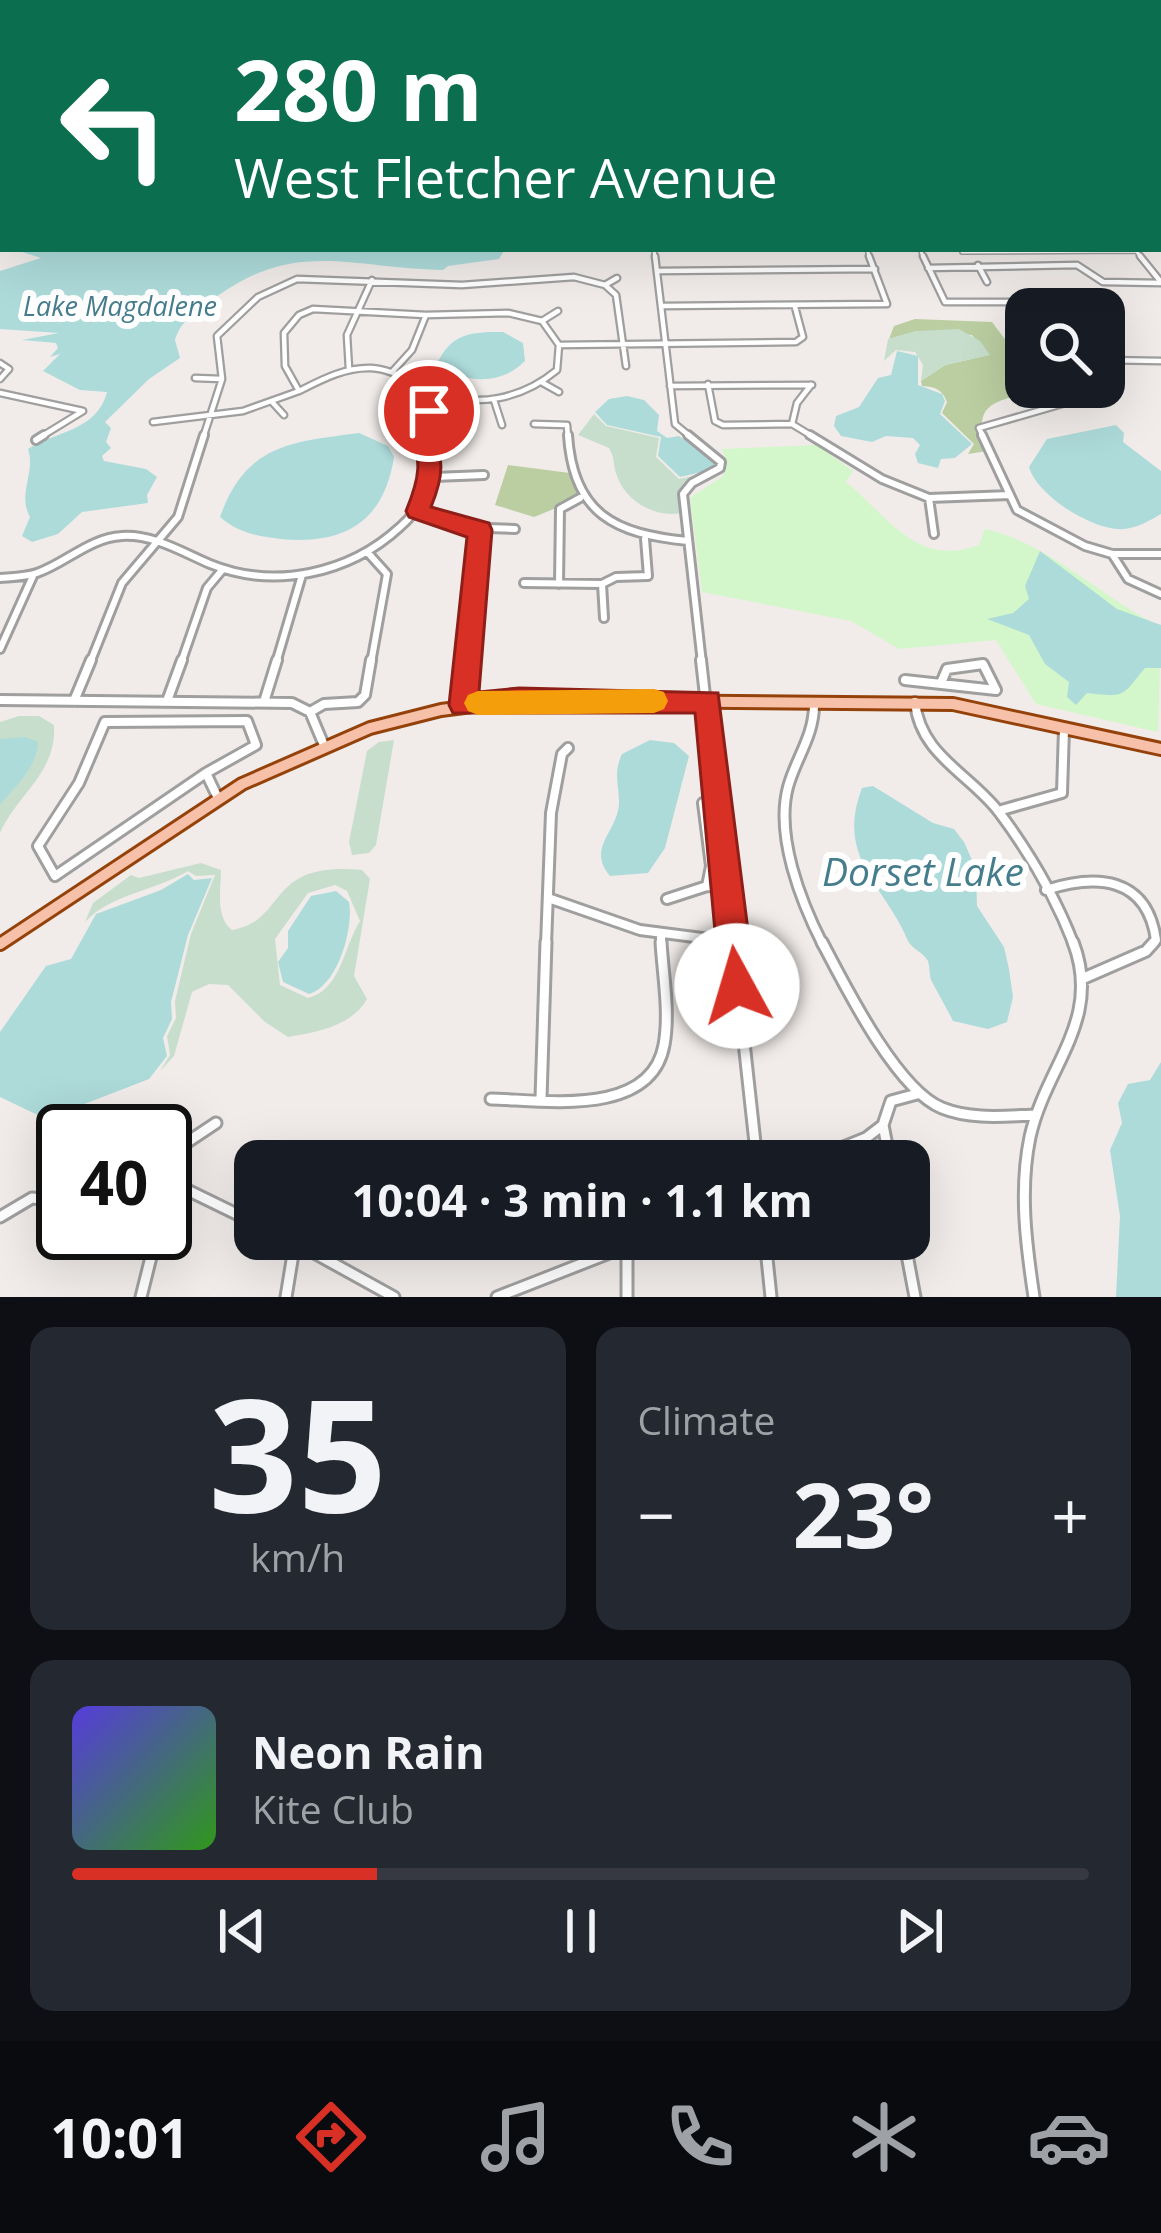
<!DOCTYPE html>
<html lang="en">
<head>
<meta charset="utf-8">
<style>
	body { margin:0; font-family:"Open Sans",sans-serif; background:#242831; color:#f1f3f6; height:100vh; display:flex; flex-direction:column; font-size:45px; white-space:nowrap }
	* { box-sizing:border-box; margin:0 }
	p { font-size:39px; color:#9ea1a6 }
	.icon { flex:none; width:66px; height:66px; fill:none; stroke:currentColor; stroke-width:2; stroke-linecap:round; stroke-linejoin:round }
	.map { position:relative; height:1297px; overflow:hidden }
	.panel { display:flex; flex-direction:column; gap:30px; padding:30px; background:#0d0f14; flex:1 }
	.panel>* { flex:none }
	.banner { position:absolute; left:0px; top:0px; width:1161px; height:252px; box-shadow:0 12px 48px #0002; background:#0b6e4f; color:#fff; overflow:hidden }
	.buttons { position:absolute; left:1005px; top:288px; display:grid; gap:24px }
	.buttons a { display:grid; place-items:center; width:120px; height:120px; border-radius:24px; background:#171b24; box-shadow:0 12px 48px #0002; font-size:60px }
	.speed { position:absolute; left:36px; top:1104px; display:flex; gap:24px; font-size:60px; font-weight:700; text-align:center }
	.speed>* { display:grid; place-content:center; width:156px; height:156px; border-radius:50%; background:#171b24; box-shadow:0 12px 48px #0002; line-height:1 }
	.speed .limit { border:6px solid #111; border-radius:18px; background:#fff; color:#111 }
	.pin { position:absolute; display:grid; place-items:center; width:102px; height:102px; color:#fff; margin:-51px; border:6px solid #fff; border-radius:50%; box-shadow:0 3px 12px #0007 }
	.me { position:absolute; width:132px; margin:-66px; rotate:354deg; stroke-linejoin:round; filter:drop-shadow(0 0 9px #0008) }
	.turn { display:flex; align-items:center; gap:42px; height:252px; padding:0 36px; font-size:54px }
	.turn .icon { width:156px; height:156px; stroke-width:2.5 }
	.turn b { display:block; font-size:84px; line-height:102px }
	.big { font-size:90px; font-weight:700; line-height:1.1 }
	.panel .tile { flex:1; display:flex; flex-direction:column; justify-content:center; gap:18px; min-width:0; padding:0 42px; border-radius:24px; background:#242831 }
	.panel .dial { align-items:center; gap:0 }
	.dial b { font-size:156px; line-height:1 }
	.song { display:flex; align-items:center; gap:36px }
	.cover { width:144px; height:144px; border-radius:18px; background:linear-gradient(135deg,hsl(250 70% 55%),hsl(110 70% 35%)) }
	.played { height:12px; border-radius:6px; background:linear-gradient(90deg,#d93025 30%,#363941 30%) }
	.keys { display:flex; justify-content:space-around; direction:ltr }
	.heat { display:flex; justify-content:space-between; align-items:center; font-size:66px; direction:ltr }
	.panel .tiles { flex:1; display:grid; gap:30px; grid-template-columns:1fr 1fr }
	.tile:last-child { grid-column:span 2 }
	.trip { position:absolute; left:234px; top:1140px; width:696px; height:120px; border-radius:24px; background:#171b24; box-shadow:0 12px 48px #0002; font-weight:700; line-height:120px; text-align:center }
	.menu { display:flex; height:192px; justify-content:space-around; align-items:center; background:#090b0e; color:#9ea1a6 }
	.menu .icon { width:84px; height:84px }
	.menu .active { color:#d93025 }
	.menu b { font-size:54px; color:#f1f3f6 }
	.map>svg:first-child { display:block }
</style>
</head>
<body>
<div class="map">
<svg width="1161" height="1297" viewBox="0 0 1161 1297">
	<rect width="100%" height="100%" fill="#f1ece9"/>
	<path fill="#bacea1" d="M915,319L992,322L1019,358L1030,387C1013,402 982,397 982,425L978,427L987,451L968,454L974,444L942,413L947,402C942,389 935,387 922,386L921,381L945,365L989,355L972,335L917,331L889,339L894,326Z
		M508,465L570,473L581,498L534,517L495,505Z"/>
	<path fill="#c7decd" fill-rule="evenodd" d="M959,329L980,341L990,355L945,365L921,381L923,365L915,352L896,350L884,361L888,339L917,331Z
		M594,414L606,426L659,438L656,457L679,479L703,474L680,491L681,513C656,518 626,502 617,476C613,466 615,458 609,448L578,435Z
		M19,716H39L54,725C57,773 18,793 0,833V722Z
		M394,740L376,845L369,853L352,855L349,842L367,751L379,742Z
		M201,863L221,870C221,889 215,917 232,930C288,921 265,860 362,870L370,879L354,976L367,999C352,1026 317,1032 288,1037L265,1022L228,985L209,984L192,992L174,1056L160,1071L170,1055L167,1036L176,1018L175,1001L191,934L215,875L196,876L188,871C155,891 111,894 85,922L93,903L131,875L139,878ZM335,885L347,891L360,921C344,946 341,990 308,998L280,985L275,939L308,893Z"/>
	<path fill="#d3f7cb" d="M817,445L853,471L846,482C890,518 917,568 979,545L985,529C1049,543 1102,598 1161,627L1158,732L1036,704L996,640L899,649L851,621L702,592L690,498L723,476L727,465L722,449Z"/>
	<path fill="#addbda" d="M13,249C44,249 50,256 84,249H505L499,259L448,266L443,270C349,268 294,238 212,300C196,312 181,320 175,340L180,358L149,379L105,422L111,428L106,442L111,448L102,456L104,461L146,469L157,477L147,495L148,503L82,512L58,534L32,542L22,536L30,517C17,494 36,472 28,449C56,431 97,431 107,392L80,390L43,371L60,354L50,357L58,348L56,343L22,340L59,333L0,329V271L41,258Z
		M503,332L523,343L525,361C499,387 466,382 436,366C451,333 469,332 503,332Z
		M897,351L918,356V385L942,394L945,401L940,414L972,444L955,458L941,459L938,468L918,463L915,454L920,445L913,438L886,436L872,442L841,436L834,426L836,416L859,407L878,378L891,375Z
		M627,396L644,400L659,415L657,431L667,438L679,436L718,464L715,469L680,477L658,456L661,437L607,425L595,412L609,399Z
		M1116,425L1124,433L1123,442L1161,471V514C1151,520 1137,528 1124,529C1095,532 1037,496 1029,467L1047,439Z
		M359,433L388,446L394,457C384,522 344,545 281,539C257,536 238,533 220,517C246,444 291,442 359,433Z
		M1040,551L1117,609L1161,625V668H1145C1122,695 1128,698 1087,693L1076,705L1067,697L1069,682L1045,664L1029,635L987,619L1013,613L1029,599L1025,586Z
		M25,737L38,742C37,768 15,786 0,805V739Z
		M650,740L674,743L689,756L665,848L648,873L610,876C586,847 618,832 619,803C619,783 613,773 622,754Z
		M873,786L933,823L954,829L964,842L976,869L977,906L1004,947L1009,969L1013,997L1007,1022L988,1029L953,1021C946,1007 938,993 931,980C929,974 930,967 928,961C923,952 912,949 908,941C885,885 835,859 862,788Z
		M188,874L194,880L212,878L188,935L171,1002L172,1019L163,1038L167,1056L149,1079L46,1119L0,1097V1032L46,966L71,959L96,914L161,890Z
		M336,891L349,902C354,927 338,986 309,994L283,982L278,962L288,948V931L311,896Z
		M1161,1062V1297H1116L1120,1216L1110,1150L1122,1123L1118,1103L1128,1084L1150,1080Z"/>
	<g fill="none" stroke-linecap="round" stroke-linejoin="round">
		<defs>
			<path id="minor-far4" d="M31,0H61
				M194,0L251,3
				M292,0H299
				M979,0L986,3
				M1029,0L1097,1
				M93,3L97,0
				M272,3L287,0
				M654,249L655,259
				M867,249L870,259
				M920,249L924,259
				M962,252L1137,251
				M1137,252L1142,259"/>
			<path id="minor-far3" d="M655,256L675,424L692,438
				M923,256L945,302H1013L1026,320
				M1140,256L1161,282
				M978,265L987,282
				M928,268L1077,265L1103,282L1161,283
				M657,271L875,269
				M605,285L617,278
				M663,306L887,304L869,256
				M313,309L426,315L508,313L542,321L559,345L557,370C522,399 476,409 433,391C412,383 393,369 371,368C345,367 321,380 299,391L285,366L284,333L299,315Z
				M542,321L558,311
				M559,345L796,342L803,337L795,307
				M1104,360L1161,361
				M0,363L9,369L0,379
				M349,369L347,335L372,280
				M392,372L412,350L426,315
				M195,378L222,379
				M543,383L559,392
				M708,384L715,421L723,425L792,424L815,438
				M670,386L812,385
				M0,393L83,411L39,438
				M494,400L502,425
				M273,403L284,415
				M153,422L243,411L299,391
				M534,424L567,425L568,438
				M792,424L797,403L811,385
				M203,438L222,379L217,336L258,297L297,279L462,285L574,277L605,285L616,295L626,366
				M424,438L421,428L443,396
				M984,438L979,428L1069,402L1066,387"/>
			<path id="minor-far2" d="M568,435C573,514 615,534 688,541
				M688,435L721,462L720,468L692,483L683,494L702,663
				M810,435L882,479L929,498L1010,495
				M982,435L1017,510L1085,546L1112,554H1161
				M36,440L44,435
				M434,477L484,475
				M929,498L934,534
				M418,511L458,527L515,529
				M369,554L387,574L371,663
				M1112,554L1128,579L1161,594
				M0,578C12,577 25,577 37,573C66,563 89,538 122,536C153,534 182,552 210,564C274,590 349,574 400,527C429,502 434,471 423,435
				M524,583L602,584L616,577L648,576L645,539
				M559,584L560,509L580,498
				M602,584L604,618
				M0,649L33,576
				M90,663L122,583L178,517L204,435
				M181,663L207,588L223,569
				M276,663L302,575
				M467,663L480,530"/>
			<path id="minor-far1" d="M701,660L733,945
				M905,680L996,690L983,664L947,669L941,683
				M0,700L292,703L310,712L323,743
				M74,701L91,660
				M167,701L182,660
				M264,702L277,660
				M915,702C920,755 970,774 999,812C1029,852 1056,898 1074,945
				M463,705L467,660
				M814,705C814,736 796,758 788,787C775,836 801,902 823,945
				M310,712L324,704L358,702L365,695L371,660
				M247,721L256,745L206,773L55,876L38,846L79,783L105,722Z
				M206,773L216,794
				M703,803L711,866L707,886L728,888
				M998,811L1062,793L1064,729
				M1046,890C1096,874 1147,876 1156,940L1152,945
				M551,899L640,930L733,942
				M667,899L707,886
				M661,937V945
				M546,945L551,813L562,754L568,748"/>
			<path id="minor" d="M733,942L757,1161
				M822,942C845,986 897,1090 942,1108C972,1120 1005,1116 1036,1115
				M1084,978L1146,951L1154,942
				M541,1098L546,942
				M491,1099C543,1100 651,1118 664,1045C670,1012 663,976 661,942
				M165,1157L216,1123
				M809,1161L866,1138L883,1125
				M890,1161L883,1125L891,1101L917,1094
				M165,1202L175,1184L255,1223
				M0,1217L32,1198L63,1201
				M289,1239L394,1297
				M765,1239L771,1297
				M904,1239L915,1297
				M627,1248V1297
				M141,1297L157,1233
				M286,1297L295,1242
				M497,1297L645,1239
				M1034,1297C1026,1244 1019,1190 1030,1137C1046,1065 1103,1020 1073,942"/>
			<path id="major-far1" d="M601,0L634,3
				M414,3L462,2
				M461,3L559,0"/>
			<path id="major" d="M0,944L242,784L370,728L441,710L519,700L953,704L1161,749"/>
		</defs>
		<use href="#minor-far4" stroke="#9f9f9f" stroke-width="6"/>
		<use href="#minor-far3" stroke="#9f9f9f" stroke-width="9"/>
		<use href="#minor-far2" stroke="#9f9f9f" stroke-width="12"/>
		<use href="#minor-far1" stroke="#9f9f9f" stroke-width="14"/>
		<use href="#minor" stroke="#9f9f9f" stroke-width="15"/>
		<use href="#major-far1" stroke="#95420a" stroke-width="8"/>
		<use href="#major" stroke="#95420a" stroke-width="16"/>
		<use href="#minor-far4" stroke="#fff" stroke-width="3"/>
		<use href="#minor-far3" stroke="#fff" stroke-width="4.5"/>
		<use href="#minor-far2" stroke="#fff" stroke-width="6"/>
		<use href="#minor-far1" stroke="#fff" stroke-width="8"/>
		<use href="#minor" stroke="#fff" stroke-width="9"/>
		<use href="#major-far1" stroke="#f6c0a9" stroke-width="4.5"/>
		<use href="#major" stroke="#f6c0a9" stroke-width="10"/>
	</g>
	<path fill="#d93025" stroke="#8d1f18" stroke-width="3" d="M429,404L439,411L432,428C444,460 444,475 431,507L489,523L492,530L479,692L519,688L718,693L755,986L750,998L737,1003L725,998L720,986L695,713H453L449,705L467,537L409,517L406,511C420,477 422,462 410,428L421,406Z"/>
	<path fill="#f59e0b" d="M654,689L664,692L668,701L664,709L654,713L478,715L468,711L464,703L468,695L478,691Z"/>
	<g text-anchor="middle" stroke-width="12" stroke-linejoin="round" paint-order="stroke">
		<g font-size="27" font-style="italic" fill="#467d8d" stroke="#fff">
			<text x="120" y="316">Lake Magdalene</text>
		</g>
		<g font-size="39" font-style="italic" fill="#467d8d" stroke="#fff">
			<text x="923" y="886">Dorset Lake</text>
		</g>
	</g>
</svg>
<div class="buttons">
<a><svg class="icon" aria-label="search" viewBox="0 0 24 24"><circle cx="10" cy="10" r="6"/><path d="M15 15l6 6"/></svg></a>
</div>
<div class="speed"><div class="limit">40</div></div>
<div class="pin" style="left:429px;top:411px;background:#d93025"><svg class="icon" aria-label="arrive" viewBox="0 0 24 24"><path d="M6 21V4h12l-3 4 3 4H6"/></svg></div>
<svg class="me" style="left:737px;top:986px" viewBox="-20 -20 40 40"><circle r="19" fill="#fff"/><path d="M0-13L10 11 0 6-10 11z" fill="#d93025"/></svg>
<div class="trip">10:04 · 3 min · 1.1 km</div>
<div class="banner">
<div class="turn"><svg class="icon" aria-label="left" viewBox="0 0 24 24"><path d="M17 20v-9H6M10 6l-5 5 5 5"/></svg><div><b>280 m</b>West Fletcher Avenue</div></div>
</div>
</div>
<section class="panel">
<div class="tiles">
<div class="tile dial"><b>35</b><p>km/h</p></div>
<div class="tile"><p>Climate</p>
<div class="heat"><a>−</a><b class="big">23°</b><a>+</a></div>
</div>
<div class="tile">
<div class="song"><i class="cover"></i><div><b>Neon Rain</b><p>Kite Club</p></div></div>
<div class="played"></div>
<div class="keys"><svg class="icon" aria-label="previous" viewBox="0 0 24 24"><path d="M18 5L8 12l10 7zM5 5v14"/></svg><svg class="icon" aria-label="pause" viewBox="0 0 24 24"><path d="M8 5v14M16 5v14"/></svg><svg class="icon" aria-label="next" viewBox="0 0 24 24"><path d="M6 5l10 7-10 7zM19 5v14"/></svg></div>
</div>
</div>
</section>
<nav class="menu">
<b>10:01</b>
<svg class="icon active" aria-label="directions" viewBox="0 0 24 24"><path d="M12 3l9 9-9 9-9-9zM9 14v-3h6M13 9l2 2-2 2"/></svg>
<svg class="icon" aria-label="music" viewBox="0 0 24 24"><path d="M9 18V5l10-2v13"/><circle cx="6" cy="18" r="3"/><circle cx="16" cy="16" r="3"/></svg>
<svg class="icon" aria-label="phone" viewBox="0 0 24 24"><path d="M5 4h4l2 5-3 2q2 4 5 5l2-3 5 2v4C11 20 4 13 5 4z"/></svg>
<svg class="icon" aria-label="climate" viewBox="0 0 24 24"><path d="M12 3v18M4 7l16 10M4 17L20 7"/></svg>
<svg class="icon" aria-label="car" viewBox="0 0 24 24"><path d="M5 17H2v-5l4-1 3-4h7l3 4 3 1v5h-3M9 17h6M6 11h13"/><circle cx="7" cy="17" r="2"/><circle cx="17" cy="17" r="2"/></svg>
</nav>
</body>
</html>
